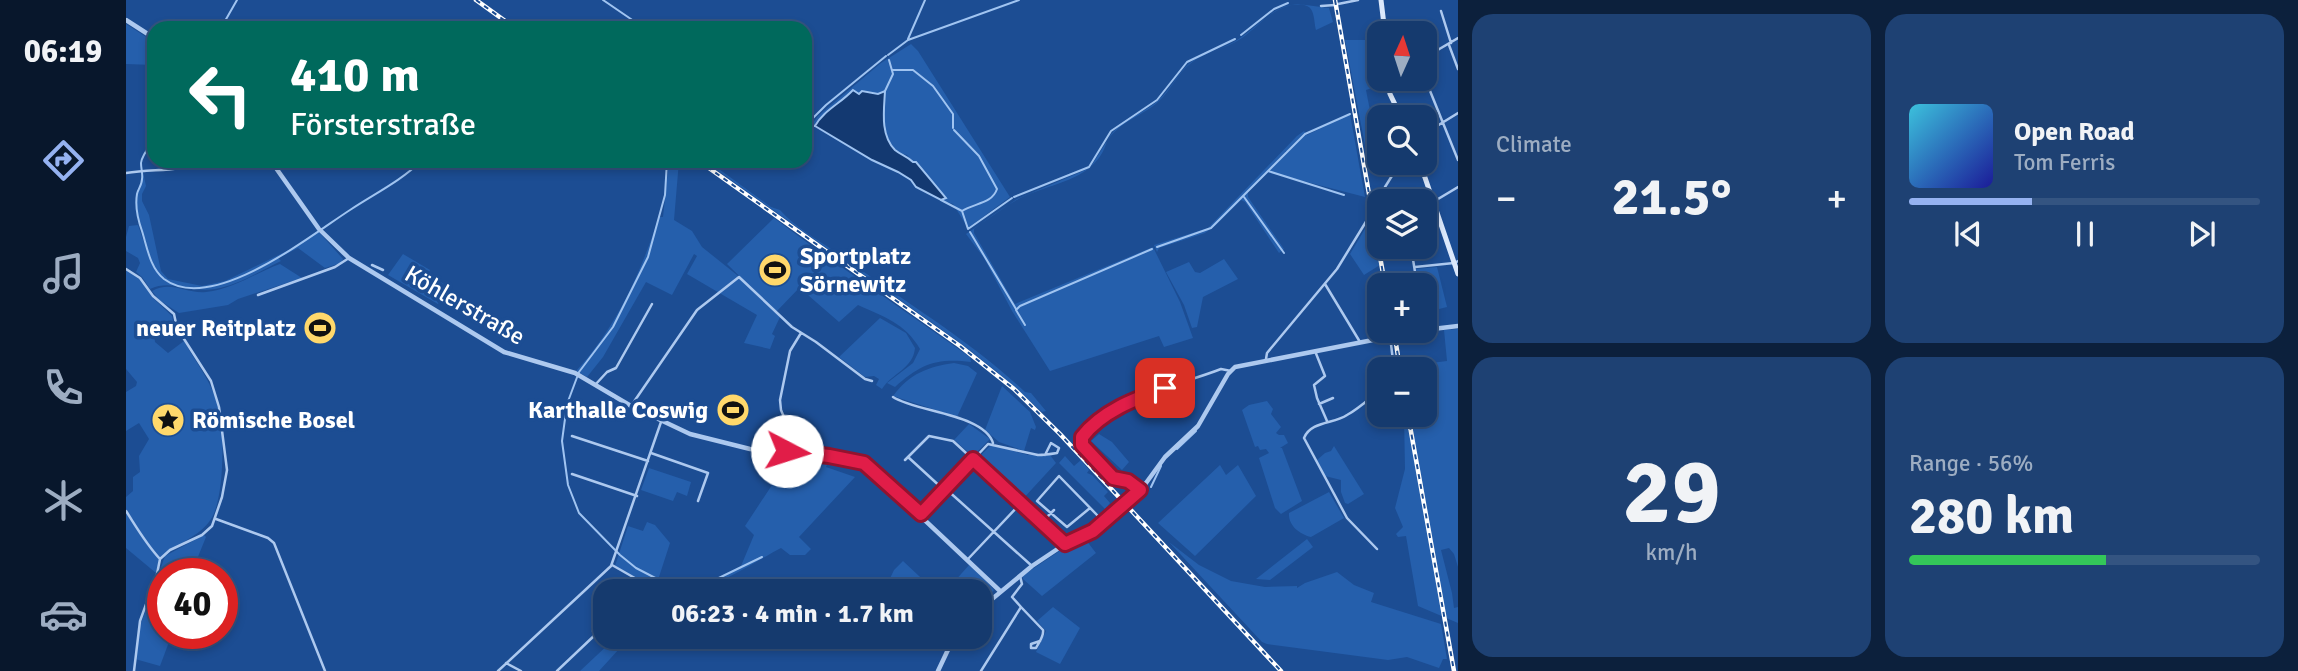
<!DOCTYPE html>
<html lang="en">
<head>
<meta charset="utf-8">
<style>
	body { margin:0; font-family:Signika,sans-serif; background:#1e4173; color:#f1f3f6; height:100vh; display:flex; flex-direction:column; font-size:26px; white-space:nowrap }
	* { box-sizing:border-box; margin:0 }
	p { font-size:23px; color:#9dadc2 }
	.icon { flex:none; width:38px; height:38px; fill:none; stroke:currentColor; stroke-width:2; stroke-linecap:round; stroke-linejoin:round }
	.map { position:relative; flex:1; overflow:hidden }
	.drawer { display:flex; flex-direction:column; gap:14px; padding:14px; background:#0c203c; width:840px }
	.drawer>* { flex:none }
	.top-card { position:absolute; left:21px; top:21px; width:665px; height:147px; border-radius:21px; box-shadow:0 4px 10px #0003,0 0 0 2px #345481; background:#00695c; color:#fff; overflow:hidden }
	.needle { width:46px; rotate:3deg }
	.tools { position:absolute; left:1241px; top:21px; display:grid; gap:14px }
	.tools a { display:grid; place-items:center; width:70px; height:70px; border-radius:14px; background:#153a6e; box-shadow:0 4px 10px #0003,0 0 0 2px #345481; font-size:35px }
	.speed { position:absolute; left:21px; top:558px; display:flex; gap:14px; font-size:35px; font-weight:700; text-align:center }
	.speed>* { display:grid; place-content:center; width:91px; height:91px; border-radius:50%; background:#153a6e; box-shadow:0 4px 10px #0003,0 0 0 2px #345481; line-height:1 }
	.speed .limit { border:10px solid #d22; background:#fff; color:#111 }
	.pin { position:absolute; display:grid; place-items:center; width:60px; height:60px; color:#fff; margin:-30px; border-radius:14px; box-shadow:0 4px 10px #0006 }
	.me { position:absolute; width:77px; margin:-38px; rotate:95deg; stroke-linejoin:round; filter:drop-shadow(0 0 5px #0008) }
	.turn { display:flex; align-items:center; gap:24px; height:147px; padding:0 28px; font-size:32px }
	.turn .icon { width:91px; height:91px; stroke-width:2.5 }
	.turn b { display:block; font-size:49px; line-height:60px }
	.big { font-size:52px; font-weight:800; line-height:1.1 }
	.drawer .tile { flex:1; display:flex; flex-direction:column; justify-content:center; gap:10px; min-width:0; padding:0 24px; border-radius:21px; background:#1e4173 }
	.drawer .dial { align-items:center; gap:0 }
	.dial b { font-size:91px; line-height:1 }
	.song { display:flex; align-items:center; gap:21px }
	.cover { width:84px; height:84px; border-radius:10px; background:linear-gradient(135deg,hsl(190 70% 55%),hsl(240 70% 35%)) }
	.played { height:7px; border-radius:4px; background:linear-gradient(90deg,#95b2f1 35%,#345481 35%) }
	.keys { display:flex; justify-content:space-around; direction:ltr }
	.heat { display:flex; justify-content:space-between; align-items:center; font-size:38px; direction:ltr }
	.charge { height:10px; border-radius:5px; background:linear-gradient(90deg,#34c759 56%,#345481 0) }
	.drawer .tiles { flex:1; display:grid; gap:14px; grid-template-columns:repeat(2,1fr) }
	.trip { position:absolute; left:467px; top:579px; width:399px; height:70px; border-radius:21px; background:#153a6e; box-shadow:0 4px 10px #0003,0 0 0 2px #345481; font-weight:800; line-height:70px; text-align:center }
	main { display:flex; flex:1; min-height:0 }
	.tabs { display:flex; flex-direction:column; width:126px; justify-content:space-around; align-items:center; background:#08172c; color:#9dadc2 }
	.tabs .icon { width:49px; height:49px }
	.tabs .active { color:#95b2f1 }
	.tabs b { font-size:32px; color:#f1f3f6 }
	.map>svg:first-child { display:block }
</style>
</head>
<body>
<main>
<nav class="tabs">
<b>06:19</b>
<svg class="icon active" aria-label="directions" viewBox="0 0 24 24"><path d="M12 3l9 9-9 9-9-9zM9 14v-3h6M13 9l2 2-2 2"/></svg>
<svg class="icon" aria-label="music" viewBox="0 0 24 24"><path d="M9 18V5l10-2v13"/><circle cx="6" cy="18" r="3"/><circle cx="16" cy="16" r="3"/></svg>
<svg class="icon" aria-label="phone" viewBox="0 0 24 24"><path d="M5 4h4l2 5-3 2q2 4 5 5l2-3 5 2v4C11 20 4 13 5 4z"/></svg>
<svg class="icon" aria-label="climate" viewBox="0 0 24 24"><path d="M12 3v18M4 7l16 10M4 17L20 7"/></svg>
<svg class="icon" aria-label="car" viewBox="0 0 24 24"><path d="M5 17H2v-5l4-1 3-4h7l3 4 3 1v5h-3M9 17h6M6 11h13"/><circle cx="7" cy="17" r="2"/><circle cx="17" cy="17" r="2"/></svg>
</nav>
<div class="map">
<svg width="1332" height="671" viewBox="0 0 1332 671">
	<rect width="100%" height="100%" fill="#1c4d93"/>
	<path fill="#255fac" d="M1172,4L1203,8L1207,22L1190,30C1188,23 1189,9 1181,6C1174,3 1162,5 1155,8C1140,15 1130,28 1116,38C1100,49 1079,51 1064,64C1051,74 1045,90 1033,101C1017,116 994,121 982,140C990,123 1013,115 1028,104C1043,93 1050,75 1064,63C1077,53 1094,50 1108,42C1131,29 1144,7 1172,4Z
		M0,24L28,42V65L0,64Z
		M1219,40H1253V79H1257L1258,84L1240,90L1246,121L1239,123L1244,149L1241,156Z
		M785,44L792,51L884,197L842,228L827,204L815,200L819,198L781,155C758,149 764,136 755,120C749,110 742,101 737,90L734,95L727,90L721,98H716L714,103L711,102L689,124H686L692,116L755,63Z
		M1224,114L1239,197L1142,172L1122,192V197L1158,249L1153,253L1119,202L1115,200L1090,225L1079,233L1033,248L1031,252L1028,245L1082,228L1171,136L1178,131L1181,135Z
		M981,141C969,183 922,182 889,201C875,209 861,219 848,229V233L889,304L1027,247L1054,302L1067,338L1038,347L1033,336L924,371L886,311L858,258L840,234L891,199L964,168Z
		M543,161H553L548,220L566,231L576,247L611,275L654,317L646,334L649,336L644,349L618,343L631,315L561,274L571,256L568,254L546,295L520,282L477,357L461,377L450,371C490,328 515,272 533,217H537Z
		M578,161H582L645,207L654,210C670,229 698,243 718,258C779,302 845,341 899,392L905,393L920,411L916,412L870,371L833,342Z
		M17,172L20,186L16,194V201L23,215L35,271L42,279L76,286L99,281L169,247L192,231L217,259L215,263L199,268L172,248L152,258L155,261C134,271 112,285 89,289C65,293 45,279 24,289L16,277L10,272L14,263L12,258L0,251V237L3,226L12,225L25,263L27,264C20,242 7,216 12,193C14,185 18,181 17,172Z
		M648,218L702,258L650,312L601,264Z
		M1243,222H1246L1254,265L1238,275L1224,254Z
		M277,254L304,270L302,274L321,286L312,304L262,275Z
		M704,259L844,357L845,362C810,358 795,364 769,387L761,383L787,363L794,349C779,323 758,317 732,305L713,322L675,289Z
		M1098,259L1112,279L1077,297L1071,327L1066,328L1058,305L1040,272L1063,262L1069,272L1074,273Z
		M154,264L176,278L112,299L102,305L53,313L33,300L26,291C45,280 60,294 80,292C108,289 129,273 154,264Z
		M1311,267L1321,307L1305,311L1304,308L1299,309L1298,285H1293L1290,269Z
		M0,270L15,280L28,299L46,316L47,321L28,334L29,342L42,353L58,341C69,361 84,380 91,402C99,426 99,498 85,519C74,537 49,544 34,558L30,573L0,548V497L7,491V477L14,472L13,456L23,439L13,423L0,431V392L10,386L11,382L0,369Z
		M754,318L780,333L789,348C787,369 766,373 756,389L750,385L753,379L748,376L739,377L713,357Z
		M1332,329V567L1328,554L1323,548L1315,550L1326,593L1328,608L1332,607V623L1292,606L1280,536L1272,537L1270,534L1277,527L1269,508L1279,469L1278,415H1298L1299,373L1307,372L1305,363L1321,361L1318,330Z
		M828,363L842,366L851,373L831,417L767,396C784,373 802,367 828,363Z
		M876,386L904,412L910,427L909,430L905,428L898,451L873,442L859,430Z
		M1141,401L1147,409L1145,414L1155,427L1150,433L1153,435H1158L1162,443L1154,448H1156L1176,501L1155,514L1149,508L1133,458L1143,453L1140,449L1134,450L1132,446L1129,447L1116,410L1123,405Z
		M843,424L864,439L847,456L828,440Z
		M973,434L986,442L1003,462L996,470L965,441Z
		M865,445L902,455H924L930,463L895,501L850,460Z
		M1208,446L1238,494L1222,504L1219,503L1215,492V480L1199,476L1191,460L1199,453L1205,451Z
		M667,453L704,458L700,467L729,477L673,537L685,549L679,555H664L655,548C626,563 572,601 538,591C522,587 505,574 489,566L502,526L517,531L521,522L529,525L544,543L532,580L556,588H568L586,581L615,566L628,535L619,526Z
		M939,456L948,466L955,460L963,470L961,473L966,475L982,492L978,496L984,503L979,509L933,463Z
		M1094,465L1100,475L1112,465L1130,496L1069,556L1032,523Z
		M523,468L565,482L561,496L551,492L547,501L515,490Z
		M1203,492L1218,518L1185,537C1173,534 1162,525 1163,513Z
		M78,535L80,537L65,574H37V634H46L34,666L9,659L14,626L39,556Z
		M1181,539L1187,547L1144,580L1130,579Z
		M960,540L970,553L916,596L897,579L896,576L941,546Z
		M1043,542L1073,565L1105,581L1139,587L1171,586V588L1179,583L1211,572L1228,585L1248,593L1245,602L1315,624L1321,659H1317L1313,668L1281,657L1262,660L1141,644L1136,642Z
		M777,561L809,591H758L768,570Z
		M844,564L868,590L854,607V592H819Z
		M927,607L954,628L934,664L910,652L920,631L911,621Z
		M484,637H504L473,671H454L486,641Z"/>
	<path fill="#133971" stroke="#a0c4f1" stroke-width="2" d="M727,90L733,94L736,91L752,94L759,91C758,110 754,135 769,150C775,155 781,156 787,162H790L820,198L815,200L790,187L785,180L772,172L746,160L689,126C697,111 715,103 727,90Z"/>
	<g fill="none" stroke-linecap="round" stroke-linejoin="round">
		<path stroke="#a0c4f1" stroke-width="2" d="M477,0L518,28
			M95,28L111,0
			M1115,35L1148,9L1162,3
			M782,39L799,0
			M762,55L782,40L893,0
			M767,70H787L807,86L827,114V128
			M759,91L767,74L763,60
			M682,123L700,105L760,56
			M686,125L689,126
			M828,130L853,156L871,189C866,204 848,203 836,211
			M28,140C23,147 16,155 15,163C15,169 17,174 16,179C16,185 12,189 11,194C9,206 12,220 16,231C21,247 24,268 38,279C86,315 185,235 224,210C248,194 275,181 295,161
			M1161,152L1179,134L1224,114
			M541,161L539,195L522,257L487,327L453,372L441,404L436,441L442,485L453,513L494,555L510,568L539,583L568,590L636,557
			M1142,171L1218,195
			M888,197L963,167L985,131L1031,100L1061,62L1109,39
			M1118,197L1158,253
			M815,200L836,211L842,229L886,198
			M844,232L890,309
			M1031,247L1085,228L1161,152
			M899,325L890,310L894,306L1026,249
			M1051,449L1070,431
			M1025,487L1035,466"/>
		<path stroke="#adc9ef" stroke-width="2.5" d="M1212,4L1232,0
			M1195,6L1209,5
			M1315,11L1325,43
			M1323,45L1332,69
			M1298,58L1332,38
			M1298,76L1332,160
			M1298,134L1332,113
			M0,173C29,168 50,173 79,161
			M1255,201L1259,187L1274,163
			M1298,203L1307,202L1332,187
			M246,265L257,270
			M1289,267L1328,263L1332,261
			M0,269L14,278L27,296L48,314L51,328L85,381L93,407L101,470L96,497L86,526L76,535L44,550L34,559L31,574L14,621L8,671
			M1199,284L1234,342
			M1268,285L1290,278L1285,247
			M132,295L209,267L223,258
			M1264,336L1268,369
			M1189,351L1199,376L1188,385L1191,398L1201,421
			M1140,359L1141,353L1211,269L1241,220L1253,205
			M469,385L481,372L490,368L526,304
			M767,397C790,412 858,414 867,443
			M1193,404L1207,398
			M505,406L571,310L613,277L666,327L690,342L739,379L746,381
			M446,436L522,461
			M661,451L662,427L655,410L654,400L664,351L675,333
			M525,453L582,473L572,501
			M782,457L818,490
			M779,460L803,436L827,441L939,544
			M446,474L511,496
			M820,489L906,566
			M1014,490L1004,482L987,478L956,445V437C988,396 1049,387 1095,369L1105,371
			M964,508L941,527L911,501L933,476L972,516
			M0,511C11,528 20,544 34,559
			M795,515L862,444L912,455C918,455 925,454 931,453L933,448L925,443L919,455
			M90,519L142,538L148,543L199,671
			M916,522L928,510
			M1251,549L1221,518L1178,438C1185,421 1208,424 1221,415C1232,409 1243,399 1253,391
			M842,559L895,503
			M486,565L514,581L505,592
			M894,576L896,584L886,597L895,607
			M470,634L475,630L472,626
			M380,663L395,671
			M372,671L485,566L535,422
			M431,671L470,634L467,631L480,618
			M855,671L895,607L917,630C918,637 913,642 910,648H905V644L914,641"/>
		<path stroke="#adc9ef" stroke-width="4.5" d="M0,20L28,38
			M145,161L193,229L223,258L378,352L449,373L505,406L564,434L624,449L690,454L738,463L874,591
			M1298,330L1332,326
			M1004,500L1020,483L1039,457L1072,426L1102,374L1109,367L1293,331
			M854,609L906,566L939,544L967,531L995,508
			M812,671L828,637"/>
		<path stroke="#dbe8fb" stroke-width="5" d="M1255,0L1259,33
			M1261,79L1264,94L1275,117
			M1294,163L1332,274"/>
		<defs>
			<path id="rail" d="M350,0L389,28
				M1209,0L1259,285
				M573,161L834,346L888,389L934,434L1155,671
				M1268,331L1274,369
				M1282,415L1328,671"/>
		</defs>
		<use href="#rail" stroke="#fff" stroke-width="4.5"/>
		<use href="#rail" stroke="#1c4d93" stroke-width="2" stroke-dasharray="5" stroke-linecap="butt"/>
		<path stroke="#adc9ef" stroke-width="4.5" d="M995,508L1004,500"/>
	</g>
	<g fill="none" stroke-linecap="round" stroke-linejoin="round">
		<defs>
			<path id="route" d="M661,451L703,456L738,463L795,514L847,459L939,544L967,531L1014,490L1002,481L987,478L956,445V437C976,411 1009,399 1039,388"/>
		</defs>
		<use href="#route" stroke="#92132f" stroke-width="18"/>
		<use href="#route" stroke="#e11d48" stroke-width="12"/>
	</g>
	<defs>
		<symbol id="stadium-disc" viewBox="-11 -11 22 22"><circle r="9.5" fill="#ffd86b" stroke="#1c4d93"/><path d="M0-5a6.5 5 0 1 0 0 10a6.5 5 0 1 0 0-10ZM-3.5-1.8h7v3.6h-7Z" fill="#111"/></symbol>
		<symbol id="sight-disc" viewBox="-11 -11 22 22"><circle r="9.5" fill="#ffd86b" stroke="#1c4d93"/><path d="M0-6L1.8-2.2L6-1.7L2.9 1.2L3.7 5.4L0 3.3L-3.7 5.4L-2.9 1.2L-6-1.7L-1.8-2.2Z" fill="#111"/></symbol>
	</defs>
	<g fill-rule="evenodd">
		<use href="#stadium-disc" x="630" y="251" width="38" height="38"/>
		<use href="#stadium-disc" x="175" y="309" width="38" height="38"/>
		<use href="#stadium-disc" x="588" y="391" width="38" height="38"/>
		<use href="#sight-disc" x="23" y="401" width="38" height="38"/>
	</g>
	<g text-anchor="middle" stroke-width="7" stroke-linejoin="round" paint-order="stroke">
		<g font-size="24" font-weight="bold" fill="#fff" stroke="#1c4d93" text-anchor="start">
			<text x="674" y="264">Sportplatz<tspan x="674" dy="28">Sörnewitz</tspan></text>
			<text x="170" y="336" text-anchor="end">neuer Reitplatz</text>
			<text x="582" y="418" text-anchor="end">Karthalle Coswig</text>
			<text x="66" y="428">Römische Bosel</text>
		</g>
		<g font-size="24" fill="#fff" stroke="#1c4d93">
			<text transform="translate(339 305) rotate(30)" y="8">Köhlerstraße</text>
		</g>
	</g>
</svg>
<div class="tools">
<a><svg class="needle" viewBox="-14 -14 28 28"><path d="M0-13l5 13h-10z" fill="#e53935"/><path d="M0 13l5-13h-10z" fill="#9dadc2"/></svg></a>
<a><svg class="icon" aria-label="search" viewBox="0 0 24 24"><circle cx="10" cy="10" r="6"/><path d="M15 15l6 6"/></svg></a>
<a><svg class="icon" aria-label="layers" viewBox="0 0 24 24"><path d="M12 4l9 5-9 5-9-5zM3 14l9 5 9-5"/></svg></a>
<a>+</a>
<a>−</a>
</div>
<div class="speed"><div class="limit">40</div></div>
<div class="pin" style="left:1039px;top:388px;background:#d93025"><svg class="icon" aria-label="arrive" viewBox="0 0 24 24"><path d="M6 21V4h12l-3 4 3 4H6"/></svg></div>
<svg class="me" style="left:661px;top:451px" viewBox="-20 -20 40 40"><circle r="19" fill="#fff"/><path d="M0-13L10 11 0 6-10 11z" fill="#e11d48"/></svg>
<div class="trip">06:23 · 4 min · 1.7 km</div>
<div class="top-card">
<div class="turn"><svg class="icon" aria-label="left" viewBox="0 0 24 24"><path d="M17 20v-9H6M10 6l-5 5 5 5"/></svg><div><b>410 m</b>Försterstraße</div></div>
</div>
</div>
<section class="drawer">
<div class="tiles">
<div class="tile"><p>Climate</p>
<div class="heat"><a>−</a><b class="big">21.5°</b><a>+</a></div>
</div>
<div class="tile">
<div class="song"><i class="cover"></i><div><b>Open Road</b><p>Tom Ferris</p></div></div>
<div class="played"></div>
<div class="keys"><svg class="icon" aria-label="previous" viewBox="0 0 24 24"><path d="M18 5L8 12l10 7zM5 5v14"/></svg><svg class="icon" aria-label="pause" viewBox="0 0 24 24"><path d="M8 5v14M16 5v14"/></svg><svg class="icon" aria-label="next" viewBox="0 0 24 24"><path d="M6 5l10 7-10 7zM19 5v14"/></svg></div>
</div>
<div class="tile dial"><b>29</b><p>km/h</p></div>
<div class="tile"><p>Range · 56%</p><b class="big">280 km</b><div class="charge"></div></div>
</div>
</section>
</main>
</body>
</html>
